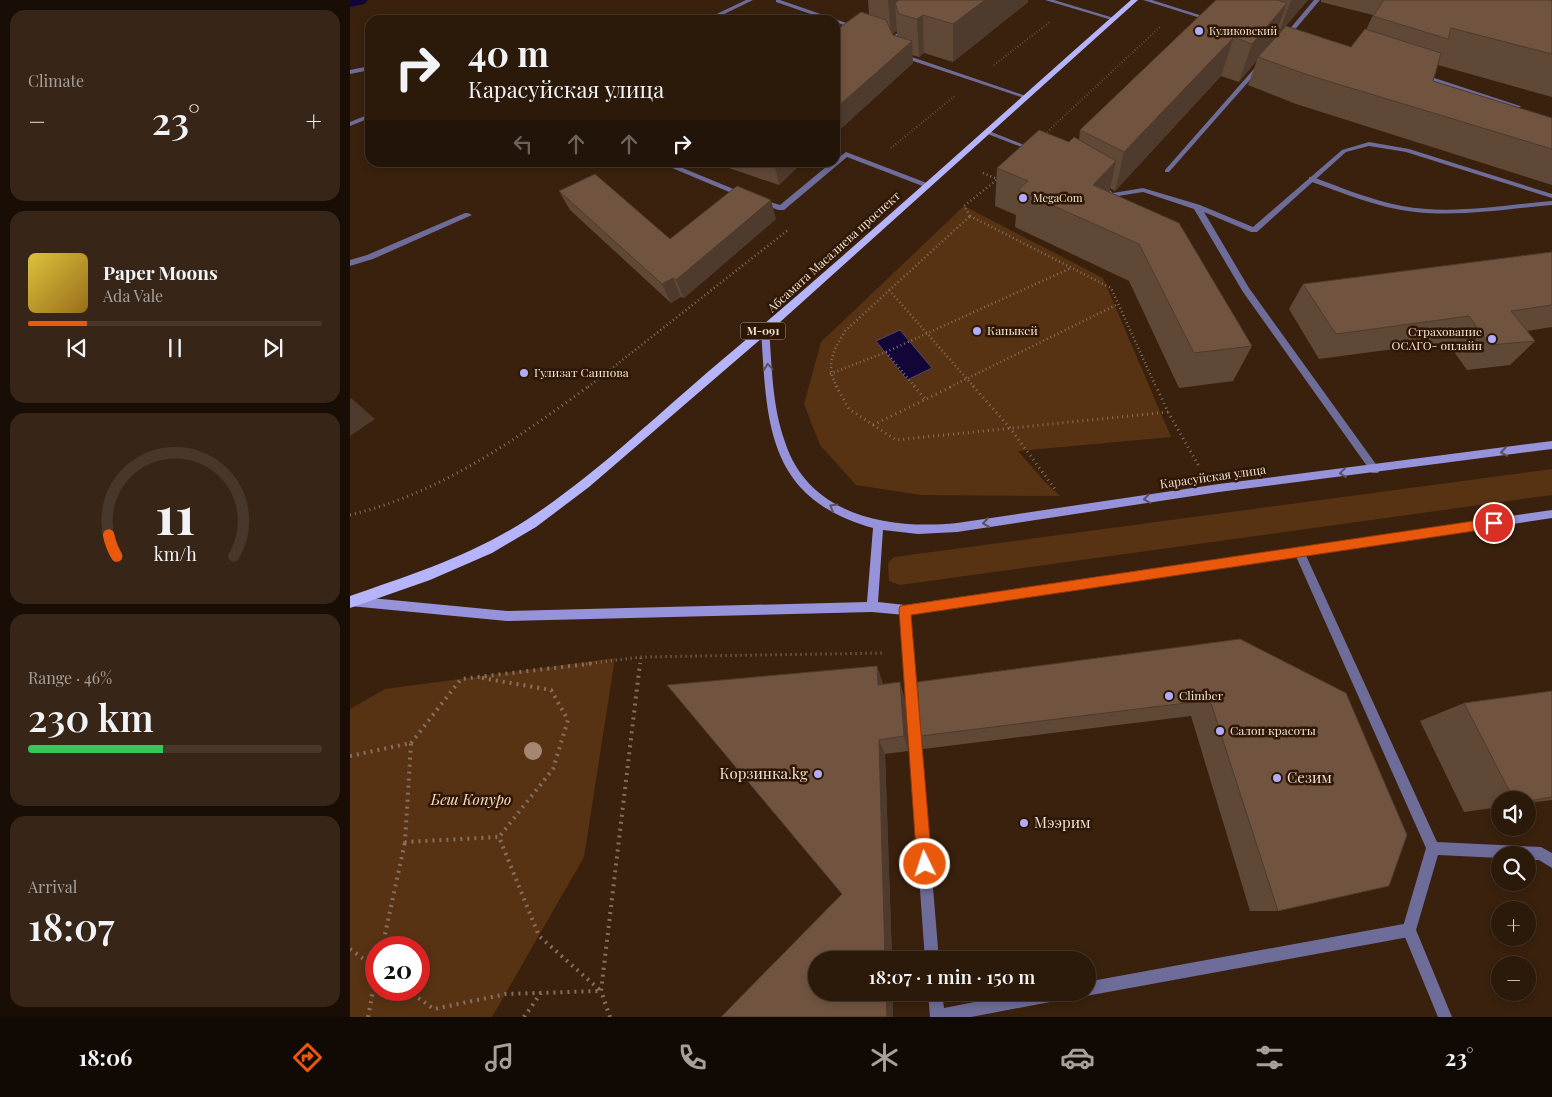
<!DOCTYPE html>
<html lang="en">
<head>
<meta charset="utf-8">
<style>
	body { margin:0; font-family:"Playfair Display",serif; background:#372618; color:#f1f3f6; height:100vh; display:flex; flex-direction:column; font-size:19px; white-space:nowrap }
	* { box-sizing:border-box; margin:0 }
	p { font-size:16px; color:#a6a09c }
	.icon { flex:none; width:28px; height:28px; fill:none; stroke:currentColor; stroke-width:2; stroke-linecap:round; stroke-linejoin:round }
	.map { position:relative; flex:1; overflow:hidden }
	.details { display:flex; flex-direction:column; gap:10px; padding:10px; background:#180e06; width:350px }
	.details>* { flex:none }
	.hud { position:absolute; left:15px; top:15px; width:475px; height:152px; border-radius:15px; box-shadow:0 2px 8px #0003,0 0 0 1px #47382b; background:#2b190a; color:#f1f3f6; overflow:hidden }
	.fabs { position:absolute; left:1141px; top:791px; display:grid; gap:10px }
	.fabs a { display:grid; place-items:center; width:45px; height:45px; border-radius:50%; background:#2b190a; box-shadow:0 2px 8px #0003,0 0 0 1px #47382b; font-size:25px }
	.speed { position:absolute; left:15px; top:936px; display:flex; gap:10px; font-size:25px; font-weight:700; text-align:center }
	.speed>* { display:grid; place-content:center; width:65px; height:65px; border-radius:50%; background:#2b190a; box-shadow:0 2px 8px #0003,0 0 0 1px #47382b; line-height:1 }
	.speed .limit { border:8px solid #d22; background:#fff; color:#111 }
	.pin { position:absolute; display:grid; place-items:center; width:42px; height:42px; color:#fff; margin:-21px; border:2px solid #fff; border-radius:50%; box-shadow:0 1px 5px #0007 }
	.me { position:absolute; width:55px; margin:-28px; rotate:356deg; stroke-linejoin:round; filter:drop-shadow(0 0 4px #0008) }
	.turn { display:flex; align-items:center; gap:18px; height:105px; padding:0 20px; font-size:22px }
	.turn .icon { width:65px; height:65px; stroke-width:2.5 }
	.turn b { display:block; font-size:35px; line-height:42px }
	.lanes { display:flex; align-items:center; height:48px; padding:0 20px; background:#0003; justify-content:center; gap:25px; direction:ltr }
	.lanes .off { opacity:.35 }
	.big { font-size:38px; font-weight:600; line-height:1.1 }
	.details .card { flex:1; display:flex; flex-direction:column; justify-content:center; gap:8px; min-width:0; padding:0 18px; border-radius:15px; background:#372618 }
	.details .dial { align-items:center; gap:0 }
	.dial svg { height:130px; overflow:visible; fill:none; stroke:#47382b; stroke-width:7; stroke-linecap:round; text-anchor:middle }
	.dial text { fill:#f1f3f6; stroke:none }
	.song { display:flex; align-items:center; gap:15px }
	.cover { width:60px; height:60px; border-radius:8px; background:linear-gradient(135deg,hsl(50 70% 55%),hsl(40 70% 35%)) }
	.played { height:5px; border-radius:2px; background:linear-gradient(90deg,#ea580c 20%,#47382b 20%) }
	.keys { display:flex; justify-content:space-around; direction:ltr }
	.heat { display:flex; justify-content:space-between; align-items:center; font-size:28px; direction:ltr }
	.charge { height:8px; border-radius:4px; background:linear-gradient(90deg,#34c759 46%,#47382b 0) }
	.trip { position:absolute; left:458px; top:951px; width:288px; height:50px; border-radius:25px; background:#2b190a; box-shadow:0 2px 8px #0003,0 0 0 1px #47382b; font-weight:600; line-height:50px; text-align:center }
	.tabs { display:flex; height:80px; justify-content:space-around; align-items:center; background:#110a04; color:#a6a09c }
	.tabs .icon { width:35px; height:35px }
	.tabs .on { color:#ea580c }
	.tabs b { font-size:22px; color:#f1f3f6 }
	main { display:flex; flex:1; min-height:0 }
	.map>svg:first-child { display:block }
</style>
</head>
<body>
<main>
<section class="details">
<div class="card"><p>Climate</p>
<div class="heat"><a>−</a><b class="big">23°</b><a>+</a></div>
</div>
<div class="card">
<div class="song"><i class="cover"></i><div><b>Paper Moons</b><p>Ada Vale</p></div></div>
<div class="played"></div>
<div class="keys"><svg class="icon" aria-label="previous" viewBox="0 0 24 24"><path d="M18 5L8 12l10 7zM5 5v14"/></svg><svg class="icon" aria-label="pause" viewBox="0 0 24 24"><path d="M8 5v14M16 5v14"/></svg><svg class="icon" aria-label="next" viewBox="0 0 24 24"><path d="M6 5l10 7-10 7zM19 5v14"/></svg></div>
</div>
<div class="card dial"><svg viewBox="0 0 100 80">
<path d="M14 69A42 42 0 1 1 86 69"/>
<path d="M14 69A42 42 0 0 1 9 56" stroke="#ea580c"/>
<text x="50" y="56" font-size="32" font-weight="700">11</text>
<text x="50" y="72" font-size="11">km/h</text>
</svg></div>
<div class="card"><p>Range · 46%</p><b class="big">230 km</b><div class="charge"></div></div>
<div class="card"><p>Arrival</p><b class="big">18:07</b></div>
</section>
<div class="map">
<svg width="1202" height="1017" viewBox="0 0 1202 1017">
	<rect width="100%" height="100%" fill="#39210d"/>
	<path fill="#583313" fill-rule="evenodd" d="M614,206L753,278L821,437L668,451L694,481L710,496L571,495L506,485L470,445L454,404L471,342Z
		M1202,469V495L550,585L539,581L538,563L544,557Z
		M265,658L234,857L142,1017H0V709L35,689ZM26,948H69V990H26Z"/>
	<path fill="#120538" stroke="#554767" d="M550,330L582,368L557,380L526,341Z"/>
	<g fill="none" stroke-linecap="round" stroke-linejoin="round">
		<path fill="#120538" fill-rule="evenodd" d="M0,0H18L14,4L0,7Z"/>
		<path stroke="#857060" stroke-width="2" stroke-dasharray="0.5 2.5" stroke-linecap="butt" d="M644,65L701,21
			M695,134L811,26
			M541,148L606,95"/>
		<path stroke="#857060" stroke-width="2.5" stroke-dasharray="1 3" stroke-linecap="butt" d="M633,173L647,179
			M620,216L761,288L806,387
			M620,216L614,206L649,178
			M539,290L624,387
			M536,352L565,387
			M480,374L536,352L721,268
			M238,387L438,230
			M487,387C475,365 483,351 495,331L620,216
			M600,387L768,304"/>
		<path stroke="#857060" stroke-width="3" stroke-dasharray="1 4" stroke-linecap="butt" d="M486,386L499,409L546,440L818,412L806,386
			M564,386L575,399
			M623,386L660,428L705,489
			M818,412L850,468
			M523,425L603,386
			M0,515C91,493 165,440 239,386
			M236,664L291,657L535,653
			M290,664L291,657"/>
		<path stroke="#857060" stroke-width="4" stroke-dasharray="2 5" stroke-linecap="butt" d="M132,678L201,690L218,720L203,769L149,837
			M61,743L111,679L246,663
			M0,756L61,743L55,842L149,837L189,936L251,991
			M32,948L55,842
			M0,949L26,968
			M57,990L84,1009L156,994L250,991
			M18,1017L26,975
			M174,1017L191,993
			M260,1017L251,991L290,663"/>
		<path fill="#6e6c99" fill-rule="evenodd" d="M959,177H963C992,188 1021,200 1052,206C1101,215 1152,205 1202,201V205C1157,209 1110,217 1065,212C1028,208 993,193 959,181Z
			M555,605L559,606L560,610L589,960H575L550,610L551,606Z
			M1059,923L1064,925L1066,930L1064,935L1059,937L736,996L730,992H736V982Z
			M578,992H592L594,1008L675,992H723L721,997L716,999L621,1017H580Z"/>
		<path fill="#6e6c99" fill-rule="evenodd" d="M396,0H403L362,20H354Z
			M426,0H430L511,28L508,30L485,22V20H478L426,2Z
			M695,0H704L767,19L762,20Z
			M793,0H802L865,20L860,21Z
			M964,0H970L937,39H933V37Z
			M556,27L561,28L545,40L550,53L679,97L674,98L545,55L539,39Z
			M910,62L915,63L819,172H815V170Z
			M20,66V70L0,74V70Z
			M1072,74L1170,106L1171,107L1166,108L1070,77L1069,76Z
			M20,114V118L0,126V122Z
			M635,131H639L687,150L682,151L635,133Z
			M1019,142L1059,149L1202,194V198L1056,152L1019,146L996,152L907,232H901L854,212L899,288L1028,467L1030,470L1028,473H1022L893,292L844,209L793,192L762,197L749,189L756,187L763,193L793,188L850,205L903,227L992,150Z
			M496,152L582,185L575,187L497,157L434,210H428L406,201L410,199L430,205L482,162H485V160Z
			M187,162H203L194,166Z
			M308,162H318L398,195L397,197H391Z
			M115,213H118L122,215L23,259L0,266V260L17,255Z
			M949,547L953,549L1087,842L1191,847L1202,853V868L1189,860H1178V855H1150V858L1088,855L1066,930L1102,1017H1088L1052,930L1076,848L944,552L945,549Z"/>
		<path fill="#9693da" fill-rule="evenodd" d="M415,326L419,329C422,367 422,406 435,442C459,516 539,530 607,523L869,484L1202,441V449L869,492L607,532L568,534L533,530L528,602L555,605L1202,510V518L555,615L522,612L157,621L0,606V596L157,611L517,602L523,528C416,498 417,423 411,329Z"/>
		<path fill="#b6b4fd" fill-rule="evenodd" d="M781,0H788L419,332L239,487L186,527L142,553L80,580L0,608V596C61,575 123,555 178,519C244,476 306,416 366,365C507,246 643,122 781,0Z"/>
	</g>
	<circle fill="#a48771" cx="183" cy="751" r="9"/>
	<path fill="#604837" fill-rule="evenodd" d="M518,0H678V2L603,62L574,53L569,57L562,55L563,63L485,134V32L519,14ZM547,31V36L543,35L542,34Z
		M866,0H958L928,35L925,34L923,40L1001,47L1016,30L1023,15L971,2V0H1202V97L1088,65L1083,81L1202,118V185L946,104L898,85L907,60L889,82L871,76L765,191L760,188V192L902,346L883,381L829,388L779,281L665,227L666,215L645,206L647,168L719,142L729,140L730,130Z
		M375,162H453L429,185L376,167Z
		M209,191L320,239L426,219L334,298L331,297L321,303L220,210Z
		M1202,252V327L1177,331L1185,341L1160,365L1117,370L1097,342L969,359L939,309L953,284Z
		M890,639L928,911H900L841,716L573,749L571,736Z
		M527,666L533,684L550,682L555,701L558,751L535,754L542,960H466V992H543V1017H371L492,894L317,685Z
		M1202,691V800L1178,803V800H1150V807L1114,812L1070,721L1114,703Z"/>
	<path fill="#4e3b2d" d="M538,0H573L545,3L547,31L541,35Z
		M635,0H678V2L603,62V24Z
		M941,0H958L928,35Z
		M937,3L923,41L908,57L907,60L889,82L902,44Z
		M573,15L574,53L569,57L567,19Z
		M884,37L871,76L765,191L774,152Z
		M562,41L563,63L485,134V109Z
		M766,161L758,199L743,185Z
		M424,162H453L429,185Z
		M421,200L426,219L334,298L326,280Z
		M323,278L331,297L321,303L312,284Z
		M1,398L25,419L0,436V399Z
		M527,666L533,686L528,685Z
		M550,682L555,701L558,751L554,736Z
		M529,740L535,754L542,960H535Z
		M536,992H543V1017H537Z"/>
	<path fill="#705440" stroke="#4e3b2d" d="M549,0H635L603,24L573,15L567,19L549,14L545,3Z
		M866,0H927L937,3L902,44L884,37L774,152L730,130Z
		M1034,0H1199L1202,1V54L1101,28L1098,39L1023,16Z
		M511,12L536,20L543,35L562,41L485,109V31Z
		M936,26L1001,47L1015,29L1091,53L1083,81L1202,118V149L958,75L908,57Z
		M689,130L719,142L724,137L766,161L743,185L829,223L902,346L844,353L789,244L668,190L678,181L647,168Z
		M245,174L320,239L387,186L421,200L326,280L323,278L312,284L209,191Z
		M1202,252V305L1161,311L1185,341L1140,345L1119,316L986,334L953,284Z
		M890,639L996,693L1057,835L1039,886L928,911L860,700L571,736L567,682Z
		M527,666L528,685L550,682L554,736L529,740L535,960H466V992H536L537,1017H371L492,894L317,685Z
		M1202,691V797L1178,801V800H1164L1114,703Z"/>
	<defs><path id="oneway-chevron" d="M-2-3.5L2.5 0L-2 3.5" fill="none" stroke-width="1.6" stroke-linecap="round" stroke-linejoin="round" transform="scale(1.25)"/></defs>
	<g stroke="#5d4f64">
		<use href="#oneway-chevron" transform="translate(418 367) rotate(-95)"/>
		<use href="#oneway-chevron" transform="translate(1154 452) rotate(172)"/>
		<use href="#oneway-chevron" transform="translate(993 473) rotate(173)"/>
		<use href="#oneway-chevron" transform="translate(797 499) rotate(171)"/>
		<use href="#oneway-chevron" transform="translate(483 507) rotate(-149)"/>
		<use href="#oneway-chevron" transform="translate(636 523) rotate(171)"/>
	</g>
	<path fill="#ea580c" stroke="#983908" d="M1144,518L1150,523L1144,528L561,615L582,864L580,869L575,871L569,869L567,864L549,610L550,606Z"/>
	<g fill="#b1adfa" stroke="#2e1704" stroke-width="2">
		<circle cx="849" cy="31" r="5"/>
		<circle cx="673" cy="198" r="5"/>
		<circle cx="627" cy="331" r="5"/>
		<circle cx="1142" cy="339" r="5"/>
		<circle cx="174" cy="373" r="5"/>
		<circle cx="819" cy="696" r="5"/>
		<circle cx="870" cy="731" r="5"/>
		<circle cx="468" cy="774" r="5"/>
		<circle cx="927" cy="778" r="5"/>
		<circle cx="674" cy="823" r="5"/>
	</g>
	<g text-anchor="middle" stroke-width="5" stroke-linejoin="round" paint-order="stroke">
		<g font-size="11" fill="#f2e2d6" stroke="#2e1704" text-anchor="start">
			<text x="859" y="35">Куликовский</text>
			<text x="683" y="202">MegaCom</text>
		</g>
		<rect fill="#2e1704" stroke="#b7a597" stroke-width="1" x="390.5" y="322.5" width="45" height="17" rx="4"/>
		<g font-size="11" font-weight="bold" fill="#f2e2d6">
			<text x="413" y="335">М-091</text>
		</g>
		<g font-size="12" fill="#f2e2d6" stroke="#2e1704">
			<text transform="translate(484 252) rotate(-42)" y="4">Абсамата Масалиева проспект</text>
			<text transform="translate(863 477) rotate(-8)" y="4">Карасуйская улица</text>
		</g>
		<g font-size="12" fill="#f2e2d6" stroke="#2e1704" text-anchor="start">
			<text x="637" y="335">Каныкей</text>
			<text x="1132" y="336" text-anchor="end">Страхование<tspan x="1132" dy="14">ОСАГО- онлайн</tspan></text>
			<text x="184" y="377">Гулизат Саипова</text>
			<text x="829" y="700">Climber</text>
			<text x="880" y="735">Салон красоты</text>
		</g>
		<g font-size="15" fill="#f2e2d6" stroke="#2e1704" text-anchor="start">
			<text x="458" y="779" text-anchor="end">Корзинка.kg</text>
			<text x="937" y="783">Сезим</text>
			<text x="684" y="828">Мээрим</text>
		</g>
		<g font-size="15" font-style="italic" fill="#fcdbc3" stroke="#2e1704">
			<text x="121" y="805">Беш Копуро</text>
		</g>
	</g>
</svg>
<div class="fabs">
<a><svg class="icon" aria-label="sound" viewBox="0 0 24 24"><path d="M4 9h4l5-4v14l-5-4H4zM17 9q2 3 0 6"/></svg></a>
<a><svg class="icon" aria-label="search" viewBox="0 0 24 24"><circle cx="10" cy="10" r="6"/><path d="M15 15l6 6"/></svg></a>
<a>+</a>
<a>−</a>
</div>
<div class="speed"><div class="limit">20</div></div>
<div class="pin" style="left:1144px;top:523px;background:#d93025"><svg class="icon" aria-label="arrive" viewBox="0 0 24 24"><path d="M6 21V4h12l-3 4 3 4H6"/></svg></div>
<svg class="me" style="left:575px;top:864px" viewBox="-20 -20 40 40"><circle r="17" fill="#ea580c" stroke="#fff" stroke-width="3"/><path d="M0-11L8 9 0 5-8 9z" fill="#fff"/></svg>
<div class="trip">18:07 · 1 min · 150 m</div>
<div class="hud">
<div class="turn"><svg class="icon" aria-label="right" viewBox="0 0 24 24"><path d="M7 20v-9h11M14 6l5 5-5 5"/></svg><div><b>40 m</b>Карасуйская улица</div></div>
<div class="lanes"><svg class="icon off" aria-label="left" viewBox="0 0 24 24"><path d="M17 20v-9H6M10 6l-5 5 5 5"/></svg><svg class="icon off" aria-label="ahead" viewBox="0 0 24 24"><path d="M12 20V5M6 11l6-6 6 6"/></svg><svg class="icon off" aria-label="ahead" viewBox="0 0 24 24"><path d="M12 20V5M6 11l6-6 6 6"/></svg><svg class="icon" aria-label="right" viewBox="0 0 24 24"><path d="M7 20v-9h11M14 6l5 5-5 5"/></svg></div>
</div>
</div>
</main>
<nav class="tabs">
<b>18:06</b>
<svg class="icon on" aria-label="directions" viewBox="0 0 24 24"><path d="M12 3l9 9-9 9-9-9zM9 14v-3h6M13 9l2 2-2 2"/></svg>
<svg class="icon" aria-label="music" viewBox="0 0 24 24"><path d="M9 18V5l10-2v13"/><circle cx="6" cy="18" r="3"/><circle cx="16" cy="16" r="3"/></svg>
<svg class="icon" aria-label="phone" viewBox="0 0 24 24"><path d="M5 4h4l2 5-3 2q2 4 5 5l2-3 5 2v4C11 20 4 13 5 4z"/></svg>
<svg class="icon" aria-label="climate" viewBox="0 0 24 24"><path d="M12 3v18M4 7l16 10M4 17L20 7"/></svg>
<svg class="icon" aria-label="car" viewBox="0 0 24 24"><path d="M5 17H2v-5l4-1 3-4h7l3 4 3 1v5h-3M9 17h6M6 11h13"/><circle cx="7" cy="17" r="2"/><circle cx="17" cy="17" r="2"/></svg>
<svg class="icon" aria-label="filters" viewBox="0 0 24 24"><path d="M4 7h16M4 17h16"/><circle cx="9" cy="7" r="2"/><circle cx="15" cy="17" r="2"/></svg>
<b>23°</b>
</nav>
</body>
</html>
